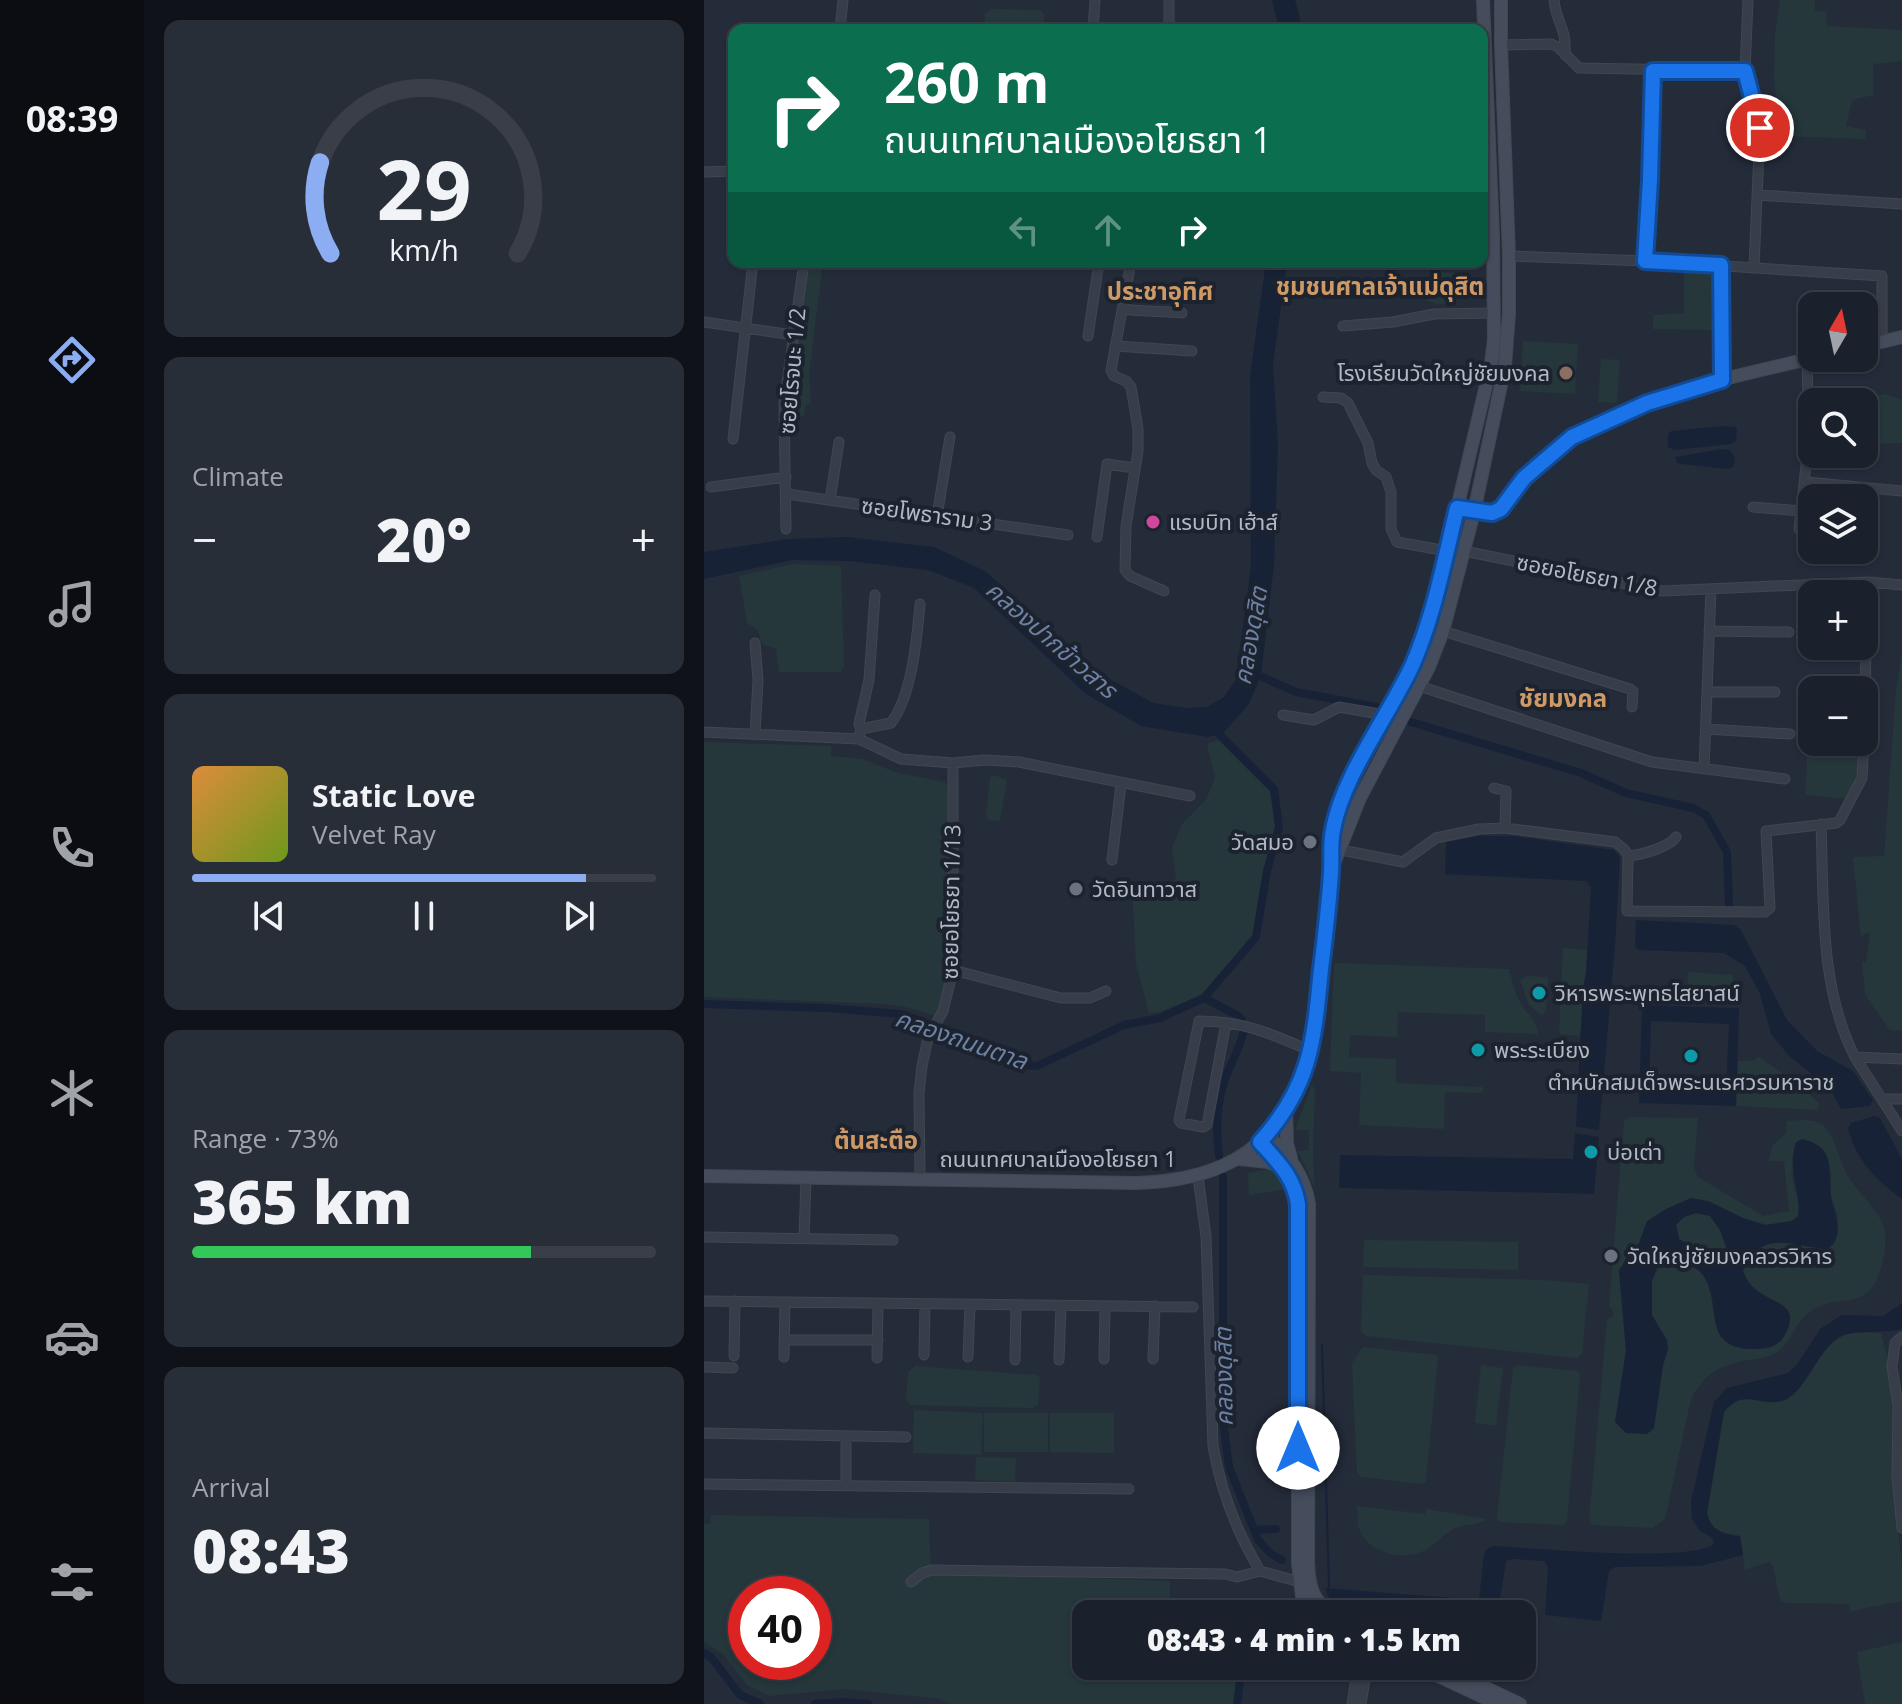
<!DOCTYPE html>
<html lang="en">
<head>
<meta charset="utf-8">
<style>
	body { margin:0; font-family:"Open Sans","Noto Sans Thai",sans-serif; background:#282e38; color:#f1f3f6; height:100vh; display:flex; flex-direction:column; font-size:30px; white-space:nowrap }
	* { box-sizing:border-box; margin:0 }
	p { font-size:26px; color:#a0a3a9 }
	.icon { flex:none; width:44px; height:44px; fill:none; stroke:currentColor; stroke-width:2; stroke-linecap:round; stroke-linejoin:round }
	.map { position:relative; flex:1; overflow:hidden }
	.panel { display:flex; flex-direction:column; gap:20px; padding:20px; background:#0f1218; width:560px }
	.panel>* { flex:none }
	.guide { position:absolute; left:24px; top:24px; width:760px; height:244px; border-radius:16px; box-shadow:0 2px 6px #0004,0 0 0 2px #393e48; background:#0b6e4f; color:#fff; overflow:hidden }
	.needle { width:52px; rotate:9deg }
	.fabs { position:absolute; left:1094px; top:292px; display:grid; gap:16px }
	.fabs a { display:grid; place-items:center; width:80px; height:80px; border-radius:16px; background:#1b212c; box-shadow:0 2px 6px #0004,0 0 0 2px #393e48; font-size:40px }
	.speed { position:absolute; left:24px; top:1576px; display:flex; gap:16px; font-size:40px; font-weight:700; text-align:center }
	.speed>* { display:grid; place-content:center; width:104px; height:104px; border-radius:50%; background:#1b212c; box-shadow:0 2px 6px #0004,0 0 0 2px #393e48; line-height:1 }
	.speed .limit { border:12px solid #d22; background:#fff; color:#111 }
	.pin { position:absolute; display:grid; place-items:center; width:68px; height:68px; color:#fff; margin:-34px; border:4px solid #fff; border-radius:50%; box-shadow:0 2px 8px #0007 }
	.me { position:absolute; width:88px; margin:-44px; rotate:0deg; stroke-linejoin:round; filter:drop-shadow(0 0 6px #0008) }
	.turn { display:flex; align-items:center; gap:28px; height:168px; padding:0 24px; font-size:36px }
	.turn .icon { width:104px; height:104px; stroke-width:2.5 }
	.turn b { display:block; font-size:56px; line-height:68px }
	.lanes { display:flex; align-items:center; height:76px; padding:0 24px; background:#0003; justify-content:center; gap:40px; direction:ltr }
	.lanes .off { opacity:.35 }
	.big { font-size:60px; font-weight:800; line-height:1.1 }
	.panel .card { flex:1; display:flex; flex-direction:column; justify-content:center; gap:12px; min-width:0; padding:0 28px; border-radius:16px; background:#282e38 }
	.panel .dial { align-items:center; gap:0 }
	.dial svg { height:208px; overflow:visible; fill:none; stroke:#393e48; stroke-width:7; stroke-linecap:round; text-anchor:middle }
	.dial text { fill:#f1f3f6; stroke:none }
	.song { display:flex; align-items:center; gap:24px }
	.cover { width:96px; height:96px; border-radius:12px; background:linear-gradient(135deg,hsl(30 70% 55%),hsl(80 70% 35%)) }
	.played { height:8px; border-radius:4px; background:linear-gradient(90deg,#8cadf2 85%,#393e48 85%) }
	.keys { display:flex; justify-content:space-around; direction:ltr }
	.heat { display:flex; justify-content:space-between; align-items:center; font-size:44px; direction:ltr }
	.charge { height:12px; border-radius:6px; background:linear-gradient(90deg,#34c759 73%,#393e48 0) }
	.trip { position:absolute; left:368px; top:1600px; width:464px; height:80px; border-radius:16px; background:#1b212c; box-shadow:0 2px 6px #0004,0 0 0 2px #393e48; font-weight:800; line-height:80px; text-align:center }
	main { display:flex; flex:1; min-height:0 }
	.menu { display:flex; flex-direction:column; width:144px; justify-content:space-around; align-items:center; background:#0b0d12; color:#a0a3a9 }
	.menu .icon { width:56px; height:56px }
	.menu .current { color:#8cadf2 }
	.menu b { font-size:36px; color:#f1f3f6 }
	.map>svg:first-child { display:block }
</style>
</head>
<body>
<main>
<nav class="menu">
<b>08:39</b>
<svg class="icon current" aria-label="directions" viewBox="0 0 24 24"><path d="M12 3l9 9-9 9-9-9zM9 14v-3h6M13 9l2 2-2 2"/></svg>
<svg class="icon" aria-label="music" viewBox="0 0 24 24"><path d="M9 18V5l10-2v13"/><circle cx="6" cy="18" r="3"/><circle cx="16" cy="16" r="3"/></svg>
<svg class="icon" aria-label="phone" viewBox="0 0 24 24"><path d="M5 4h4l2 5-3 2q2 4 5 5l2-3 5 2v4C11 20 4 13 5 4z"/></svg>
<svg class="icon" aria-label="climate" viewBox="0 0 24 24"><path d="M12 3v18M4 7l16 10M4 17L20 7"/></svg>
<svg class="icon" aria-label="car" viewBox="0 0 24 24"><path d="M5 17H2v-5l4-1 3-4h7l3 4 3 1v5h-3M9 17h6M6 11h13"/><circle cx="7" cy="17" r="2"/><circle cx="17" cy="17" r="2"/></svg>
<svg class="icon" aria-label="filters" viewBox="0 0 24 24"><path d="M4 7h16M4 17h16"/><circle cx="9" cy="7" r="2"/><circle cx="15" cy="17" r="2"/></svg>
</nav>
<section class="panel">
<div class="card dial"><svg viewBox="0 0 100 80">
<path d="M14 69A42 42 0 1 1 86 69"/>
<path d="M14 69A42 42 0 0 1 10 34" stroke="#8cadf2"/>
<text x="50" y="56" font-size="32" font-weight="700">29</text>
<text x="50" y="72" font-size="11">km/h</text>
</svg></div>
<div class="card"><p>Climate</p>
<div class="heat"><a>−</a><b class="big">20°</b><a>+</a></div>
</div>
<div class="card">
<div class="song"><i class="cover"></i><div><b>Static Love</b><p>Velvet Ray</p></div></div>
<div class="played"></div>
<div class="keys"><svg class="icon" aria-label="previous" viewBox="0 0 24 24"><path d="M18 5L8 12l10 7zM5 5v14"/></svg><svg class="icon" aria-label="pause" viewBox="0 0 24 24"><path d="M8 5v14M16 5v14"/></svg><svg class="icon" aria-label="next" viewBox="0 0 24 24"><path d="M6 5l10 7-10 7zM19 5v14"/></svg></div>
</div>
<div class="card"><p>Range · 73%</p><b class="big">365 km</b><div class="charge"></div></div>
<div class="card"><p>Arrival</p><b class="big">08:43</b></div>
</section>
<div class="map">
<svg width="1198" height="1704" viewBox="0 0 1198 1704">
	<rect width="100%" height="100%" fill="#242c3a"/>
	<path fill="#25373b" fill-rule="evenodd" d="M1076,0H1111V11L1122,12L1123,26L1198,30V61L1169,64L1170,95L1148,100L1142,126L1162,130L1161,139L1076,136L1070,77L1071,35Z
		M287,9L337,10L341,17L338,30H281V14Z
		M105,262H119L105,374L107,404H102L100,416L85,415L86,400Z
		M980,268L1012,270L1014,273L1012,330L949,329V315L980,313Z
		M737,272L753,273L752,283L769,285V299L754,298L749,304C726,305 724,304 710,286L713,280L734,283Z
		M819,341L874,344L871,394L816,391Z
		M897,359L916,360L913,403L894,402Z
		M1181,394L1198,400V443L1160,444V402L1151,400Z
		M89,564L137,566L140,666L137,672H75L72,649L58,644L54,630L43,623L35,576Z
		M1198,651V1031L1186,1030L1161,995L1158,961L1162,963L1166,933L1160,934L1157,938L1149,857L1180,856L1192,690Z
		M1111,677L1158,680V690H1108V742H1156L1155,772L1143,799L1101,795L1103,766L1096,680Z
		M514,740L566,792L572,827L561,870L550,935L497,995L456,1012L445,1013L432,964L428,889L465,886L472,878L468,848L478,824L502,800L511,778L503,744Z
		M0,742L127,746V756L158,759L194,773L241,782L244,788L247,969L234,1017L206,1008L182,1004L0,997Z
		M290,775L303,780L296,821L285,820L282,816L286,778Z
		M859,948L884,950L876,1036L855,1034Z
		M630,963L805,969C808,979 810,991 815,1000C821,1013 833,1020 834,1034L781,1032V1015L694,1012L693,1037L646,1035L645,1057L692,1059V1083L779,1087V1093L741,1092L740,1129L655,1125L657,1073L626,1071Z
		M984,972L1029,975L1030,994L983,992Z
		M823,976L844,977L842,1009L838,1016L825,1005L816,980Z
		M1055,1057L1096,1085L1115,1103V1107L1113,1110L1032,1106L1034,1061H1049Z
		M608,1084L611,1091L609,1156L611,1188L594,1151L605,1150V1130H591Z
		M925,1117L994,1118L990,1168L994,1177L1059,1216L1085,1211L1080,1161H1065L1068,1146L1082,1133L1083,1121C1092,1121 1104,1119 1113,1122C1128,1126 1134,1155 1140,1168C1149,1190 1173,1205 1180,1228C1185,1245 1176,1287 1160,1295C1141,1305 1126,1296 1103,1314C1089,1326 1086,1347 1068,1355C1061,1358 1052,1359 1044,1360C1014,1366 1002,1372 987,1399L961,1519L949,1528L888,1525L885,1521L903,1320L909,1316V1310L905,1307L920,1121ZM1127,1172V1197L1134,1216L1131,1243L1124,1249C1086,1247 1059,1227 1039,1271L1049,1290L1080,1306L1017,1338C1003,1305 1015,1263 965,1257C948,1271 942,1294 948,1317C955,1339 971,1336 959,1365L911,1422L922,1351L915,1270L935,1243L1004,1201C1029,1213 1068,1238 1094,1216L1095,1206L1087,1173Z
		M567,1169L575,1173L582,1189L545,1195L544,1173Z
		M992,1213L1006,1216L1016,1230L1024,1252C1009,1265 991,1247 975,1239L972,1225L980,1217Z
		M660,1240L814,1242V1270L659,1267Z
		M659,1275L840,1280L885,1284L878,1353L873,1358L662,1336L657,1331Z
		M1177,1333L1185,1363L1189,1406L1188,1472L1198,1568V1601L1146,1611L1145,1604L1082,1603L1076,1600L1069,1566L1065,1562L1041,1570L1036,1536C1019,1534 1007,1531 1003,1513L1020,1412C1041,1388 1052,1406 1077,1401C1103,1396 1112,1343 1140,1335C1151,1331 1166,1333 1177,1333Z
		M659,1347L732,1355L734,1357L722,1481L718,1484L657,1477L653,1473L648,1363Z
		M777,1365L799,1368L792,1426L771,1423Z
		M813,1365L874,1371L876,1375L863,1522L859,1525L796,1522L793,1518L809,1368Z
		M211,1366L332,1375L336,1378L334,1405L329,1408L206,1405L202,1400L204,1372Z
		M210,1410L279,1413L277,1455L209,1453Z
		M280,1413H344V1452H280Z
		M346,1413H410V1453L346,1452Z
		M272,1457L312,1458L311,1482L271,1480Z
		M653,1506L721,1514L722,1509L783,1519C774,1526 759,1523 748,1530C737,1536 728,1548 717,1552C694,1561 660,1551 654,1525C653,1519 654,1512 653,1506Z
		M7,1515L225,1519L227,1573L466,1581V1614H382V1666H535L530,1704H247L237,1699L140,1689L65,1696L43,1685L19,1654L0,1642V1524L7,1523ZM42,1594H110V1662H42Z
		M1198,1642V1704H1161L1153,1652Z"/>
	<path fill="#182237" fill-rule="evenodd" d="M568,0H591L599,30H575Z
		M562,262H583L569,365L574,444L570,565L557,675L545,704L520,732L504,737L437,726L382,694L270,588L224,570L145,561L88,560L0,579V552L84,539L143,537L230,547L281,571L397,674L449,703L483,708L502,707L519,698L532,680L547,566L546,375Z
		M1017,426L1031,427L1033,430L1032,441L1027,444L970,450L964,447V435L967,431Z
		M1018,449L1026,450L1031,458L1029,467L1024,469L978,464L973,463L971,457Z
		M776,836H810L910,850L916,857L911,946L895,1130L872,1127L879,988L882,973L887,887L882,881L741,874L742,842Z
		M932,920L1030,925L1037,930L1083,1020L1113,1051L1149,1071L1169,1100L1166,1106L1137,1109L1126,1088L1086,1057L1067,1034L1056,994L1041,966L1020,953L935,950L931,947Z
		M938,1005L1035,1008L1032,1106L935,1103ZM947,1021L1025,1024L1022,1091L945,1088Z
		M1170,1116L1176,1118L1198,1159V1199C1173,1181 1151,1159 1144,1128L1147,1123Z
		M871,1133L895,1137L890,1194L635,1188L636,1155L869,1159Z
		M1098,1139C1132,1147 1124,1168 1127,1195C1129,1215 1143,1232 1124,1249C1086,1247 1058,1227 1039,1271C1048,1300 1083,1298 1086,1316C1087,1324 1081,1339 1074,1343C1065,1350 1055,1349 1044,1349C989,1344 1027,1288 988,1266C980,1262 974,1258 965,1257L953,1267L948,1280V1315L963,1340L964,1349L959,1365L950,1428L943,1434L922,1433L911,1422L922,1351L915,1270L935,1243L943,1221L962,1209L987,1198L1004,1201L1039,1218L1061,1225L1088,1221L1094,1216C1098,1189 1082,1175 1092,1142ZM992,1213L1006,1216L1016,1230L1024,1252C1009,1265 990,1248 975,1239L972,1225L980,1217Z
		M1198,1303V1329C1180,1334 1150,1329 1136,1337C1113,1350 1100,1396 1078,1401C1053,1407 1041,1387 1020,1412L1003,1513C1007,1531 1019,1534 1036,1536L1039,1555L997,1566L911,1567L905,1571L897,1621L841,1615L844,1567L840,1561L809,1559L802,1561L795,1606L790,1614H655L633,1604L624,1596L621,1588L775,1600L780,1554L784,1548L791,1546C831,1548 984,1563 1010,1544L1009,1538L996,1531L988,1519L987,1501L1010,1402L1023,1388L1084,1373L1094,1363L1116,1329L1138,1315L1179,1316Z"/>
	<g fill="none" stroke-linecap="round" stroke-linejoin="round">
		<path stroke="#182237" stroke-width="2" d="M618,1345L625,1587"/>
		<path stroke="#182237" stroke-width="8" d="M549,673L592,692L673,707
			M707,722L877,773L922,793L989,808L1002,815L1023,852L1025,905
			M500,998L533,1015L538,1020
			M0,1004L122,1008L197,1014L272,1041L321,1065L333,1066L420,1025L456,1018L500,998L552,937L563,871L575,827L570,789L509,728
			M515,1156C512,1132 512,1108 519,1085C525,1065 536,1050 540,1030
			M519,1177V1420L525,1467L554,1540L567,1554L578,1560
			M550,1530L572,1529
			M0,1653L7,1657L36,1695L56,1704
			M111,1704L139,1702L164,1704
			M533,1704L538,1666"/>
		<defs>
			<path id="street" d="M850,0C852,23 863,27 861,55
				M1044,0L1041,71L1042,85L1056,128L1050,267
				M136,30L139,0
				M389,30L391,0
				M465,30V0
				M797,45L847,44L854,47L875,68L1041,71
				M0,172L30,171
				M1054,195L1198,204
				M805,256L941,261L1178,276V342
				M941,261L946,180L949,71
				M427,262L407,370L410,376L422,381L427,387L434,429V451L422,526L421,570L426,576L460,591
				M1017,265L1018,380
				M419,309C440,312 458,311 478,313
				M0,322L89,335
				M639,326L689,322L730,314L791,313
				M384,336L395,262
				M411,346L488,351
				M619,397L637,398L644,403L664,443L668,463L672,470L682,477L687,492V529L693,542L743,551
				M29,439L49,262
				M1102,482L1198,491
				M7,487L82,477
				M83,494L364,535
				M126,500L135,442
				M1049,507L1097,511
				M233,516L246,437
				M82,529L80,404L100,262
				M1095,529L1105,438L1103,359
				M393,537L403,464L430,468
				M760,551L958,591L1164,582L1198,585
				M739,631L926,689L929,691L928,707
				M1005,631L1085,632
				M51,643L54,680L51,735
				M715,686L948,762L1081,779
				M1003,692H1071
				M579,715L610,720L635,707L681,715
				M1160,725L1164,582
				M157,729L155,724L165,680L171,595
				M1002,729L1086,734
				M0,732L155,739L197,759L249,763L281,760L315,762L486,796
				M155,739L157,729L187,723C208,696 213,638 216,604
				M1000,769L1007,589
				M790,788L802,791L801,828
				M1117,824C1120,901 1115,988 1151,1057L1198,1059
				M632,849L699,862L732,838L775,829L801,828L911,842L920,849L924,856L923,911L1061,912L1066,908L1062,831L1132,823L1136,820L1158,778L1160,742
				M924,856C936,855 964,848 972,837
				M408,860L417,784
				M249,970L357,998H386L402,991
				M522,1023L503,1125L499,1127L477,1123L475,1120L495,1021C540,1021 567,1034 607,1051
				M1151,1057L1198,1131
				M1179,1099H1198
				M494,1177L502,1236L509,1446C517,1492 532,1531 556,1571
				M216,1180L215,1093L218,1066L224,1038L239,1011L249,970V763
				M0,1237L189,1240
				M100,1238L102,1178
				M0,1301L489,1307
				M1198,1337L1191,1343L1188,1367L1194,1405L1193,1477L1198,1528
				M80,1340H174
				M220,1355L221,1305
				M30,1356L31,1301
				M80,1357L81,1302
				M264,1357L266,1305
				M173,1358L174,1304
				M400,1359L401,1306
				M449,1359L451,1306
				M311,1360L312,1306
				M355,1360L357,1306
				M0,1367L29,1368
				M0,1433L202,1437
				M0,1484L425,1489
				M142,1485V1436
				M207,1582L218,1573L228,1570L521,1574L533,1577L556,1571L596,1582
				M659,1666L662,1674
				M648,1704L652,1678
				M657,1704L661,1680"/>
			<path id="secondary" d="M1160,346L1198,337
				M765,511C774,513 787,516 795,510C804,503 811,489 818,481C831,465 847,451 864,440C928,396 1033,376 1109,358
				M631,861L656,798L725,667L739,631L770,512L801,366L805,313V256L797,45V0
				M582,1109L583,1144L587,1158
				M563,1134C584,1156 600,1173 605,1204L604,1563C605,1585 608,1600 627,1614
				M556,1142C574,1162 590,1177 594,1204V1563L598,1596L611,1614
				M536,1159L564,1162L576,1167
				M0,1176L431,1183C619,1179 611,1029 626,886C628,864 625,840 632,819C648,765 684,718 707,667C717,645 725,621 732,598L787,364L790,339L789,236L779,0
				M713,1666L794,1704
				M736,1666L816,1704"/>
		</defs>
		<use href="#street" stroke="#404753" stroke-width="11"/>
		<use href="#secondary" stroke="#404753" stroke-width="14"/>
		<use href="#street" stroke="#373e4a" stroke-width="9"/>
		<use href="#secondary" stroke="#454d5d" stroke-width="12"/>
	</g>
	<g fill="none" stroke-linecap="round" stroke-linejoin="round">
		<defs>
			<path id="route" d="M594,1448V1204C590,1177 574,1162 556,1142C607,1086 610,1041 617,969C621,937 625,905 627,872C628,858 626,844 629,830C638,777 685,715 708,666C730,616 740,562 753,508L788,513L797,509L820,478L868,437L943,403L1018,380L1017,265L941,261L946,180L949,71H1041L1056,128"/>
		</defs>
		<use href="#route" stroke="#114b97" stroke-width="20"/>
		<use href="#route" stroke="#1a73e8" stroke-width="14"/>
	</g>
	<circle fill="#8d6e63" stroke="#1c232f" stroke-width="3" cx="862" cy="373" r="8"/>
	<circle fill="#d1479c" stroke="#1c232f" stroke-width="3" cx="449" cy="522" r="8"/>
	<g fill="#6b7280" stroke="#1c232f" stroke-width="3">
		<circle cx="606" cy="842" r="8"/>
		<circle cx="372" cy="889" r="8"/>
		<circle cx="907" cy="1256" r="8"/>
	</g>
	<g fill="#0f9aa8" stroke="#1c232f" stroke-width="3">
		<circle cx="835" cy="993" r="8"/>
		<circle cx="774" cy="1050" r="8"/>
		<circle cx="987" cy="1056" r="8"/>
		<circle cx="887" cy="1152" r="8"/>
	</g>
	<g text-anchor="middle" stroke-width="8" stroke-linejoin="round" paint-order="stroke">
		<g font-size="22" fill="#b2b9c6" stroke="#1c232f">
			<text transform="translate(88 371) rotate(-85)" y="8">ซอยโรจนะ 1/2</text>
			<text transform="translate(223 514) rotate(8)" y="8">ซอยโพธาราม 3</text>
			<text transform="translate(883 575) rotate(11)" y="8">ซอยอโยธยา 1/8</text>
			<text transform="translate(247 902) rotate(-89)" y="8">ซอยอโยธยา 1/13</text>
			<text x="354" y="1167">ถนนเทศบาลเมืองอโยธยา 1</text>
		</g>
		<g font-size="22" fill="#b2b9c6" stroke="#1c232f" text-anchor="start">
			<text x="846" y="381" text-anchor="end">โรงเรียนวัดใหญ่ชัยมงคล</text>
			<text x="465" y="530">แรบบิท เฮ้าส์</text>
			<text x="590" y="850" text-anchor="end">วัดสมอ</text>
			<text x="388" y="897">วัดอินทาวาส</text>
			<text x="851" y="1001">วิหารพระพุทธไสยาสน์</text>
			<text x="790" y="1058">พระระเบียง</text>
			<text x="987" y="1090" text-anchor="middle">ตำหนักสมเด็จพระนเรศวรมหาราช</text>
			<text x="903" y="1160">บ่อเต่า</text>
			<text x="923" y="1264">วัดใหญ่ชัยมงคลวรวิหาร</text>
		</g>
		<g font-size="24" font-weight="bold" fill="#ce9965" stroke="#1c232f">
			<text x="676" y="295">ชุมชนศาลเจ้าแม่ดุสิต</text>
			<text x="456" y="300">ประชาอุทิศ</text>
			<text x="859" y="707">ชัยมงคล</text>
			<text x="172" y="1149">ต้นสะตือ</text>
		</g>
		<g font-size="24" font-style="italic" fill="#6d81a3" stroke="#1c232f">
			<text transform="translate(547 636) rotate(-80)" y="8">คลองดุสิต</text>
			<text transform="translate(347 640) rotate(41)" y="8">คลองปากข้าวสาร</text>
			<text transform="translate(257 1040) rotate(19)" y="8">คลองถนนตาล</text>
			<text transform="translate(520 1377) rotate(-91)" y="8">คลองดุสิต</text>
		</g>
	</g>
</svg>
<div class="fabs">
<a><svg class="needle" viewBox="-14 -14 28 28"><path d="M0-13l5 13h-10z" fill="#e53935"/><path d="M0 13l5-13h-10z" fill="#a0a3a9"/></svg></a>
<a><svg class="icon" aria-label="search" viewBox="0 0 24 24"><circle cx="10" cy="10" r="6"/><path d="M15 15l6 6"/></svg></a>
<a><svg class="icon" aria-label="layers" viewBox="0 0 24 24"><path d="M12 4l9 5-9 5-9-5zM3 14l9 5 9-5"/></svg></a>
<a>+</a>
<a>−</a>
</div>
<div class="speed"><div class="limit">40</div></div>
<div class="pin" style="left:1056px;top:128px;background:#d93025"><svg class="icon" aria-label="arrive" viewBox="0 0 24 24"><path d="M6 21V4h12l-3 4 3 4H6"/></svg></div>
<svg class="me" style="left:594px;top:1448px" viewBox="-20 -20 40 40"><circle r="19" fill="#fff"/><path d="M0-13L10 11 0 6-10 11z" fill="#1a73e8"/></svg>
<div class="trip">08:43 · 4 min · 1.5 km</div>
<div class="guide">
<div class="turn"><svg class="icon" aria-label="right" viewBox="0 0 24 24"><path d="M7 20v-9h11M14 6l5 5-5 5"/></svg><div><b>260 m</b>ถนนเทศบาลเมืองอโยธยา 1</div></div>
<div class="lanes"><svg class="icon off" aria-label="left" viewBox="0 0 24 24"><path d="M17 20v-9H6M10 6l-5 5 5 5"/></svg><svg class="icon off" aria-label="ahead" viewBox="0 0 24 24"><path d="M12 20V5M6 11l6-6 6 6"/></svg><svg class="icon" aria-label="right" viewBox="0 0 24 24"><path d="M7 20v-9h11M14 6l5 5-5 5"/></svg></div>
</div>
</div>
</main>
</body>
</html>
